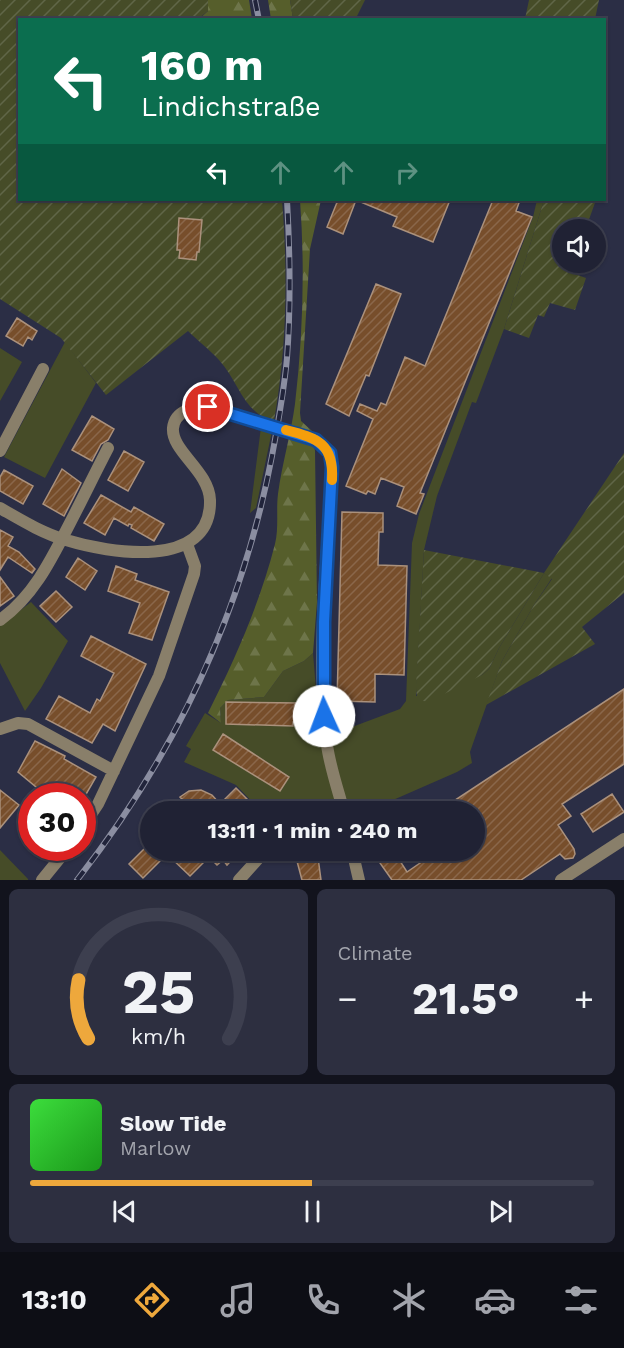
<!DOCTYPE html>
<html lang="en">
<head>
<meta charset="utf-8">
<style>
	body { margin:0; font-family:"Work Sans",sans-serif; background:#2d2f40; color:#f1f3f6; height:100vh; display:flex; flex-direction:column; font-size:22px; white-space:nowrap }
	* { box-sizing:border-box; margin:0 }
	p { font-size:20px; color:#a2a4ac }
	.icon { flex:none; width:33px; height:33px; fill:none; stroke:currentColor; stroke-width:2; stroke-linecap:round; stroke-linejoin:round }
	.map { position:relative; height:880px; overflow:hidden }
	.panel { display:flex; flex-direction:column; gap:9px; padding:9px; background:#12131d; flex:1 }
	.panel>* { flex:none }
	.hud { position:absolute; left:18px; top:18px; width:588px; height:183px; border-radius:0px; box-shadow:0 2px 4px #0004,0 0 0 2px #3d3f4f; background:#0b6e4f; color:#fff; overflow:hidden }
	.tools { position:absolute; left:552px; top:219px; display:grid; gap:12px }
	.tools a { display:grid; place-items:center; width:54px; height:54px; border-radius:50%; background:#202234; box-shadow:0 2px 4px #0004,0 0 0 2px #3d3f4f; font-size:30px }
	.speed { position:absolute; left:18px; top:783px; display:flex; gap:12px; font-size:30px; font-weight:700; text-align:center }
	.speed>* { display:grid; place-content:center; width:78px; height:78px; border-radius:50%; background:#202234; box-shadow:0 2px 4px #0004,0 0 0 2px #3d3f4f; line-height:1 }
	.speed .limit { border:9px solid #d22; background:#fff; color:#111 }
	.pin { position:absolute; display:grid; place-items:center; width:51px; height:51px; color:#fff; margin:-26px; border:3px solid #fff; border-radius:50%; box-shadow:0 2px 6px #0007 }
	.me { position:absolute; width:66px; margin:-33px; rotate:358deg; stroke-linejoin:round; filter:drop-shadow(0 0 4px #0008) }
	.turn { display:flex; align-items:center; gap:21px; height:126px; padding:0 24px; font-size:27px }
	.turn .icon { width:78px; height:78px; stroke-width:2.5 }
	.turn b { display:block; font-size:42px; line-height:51px }
	.lanes { display:flex; align-items:center; height:57px; padding:0 24px; background:#0003; justify-content:center; gap:30px; direction:ltr }
	.lanes .off { opacity:.35 }
	.big { font-size:45px; font-weight:700; line-height:1.1 }
	.panel .card { flex:1; display:flex; flex-direction:column; justify-content:center; gap:9px; min-width:0; padding:0 21px; border-radius:9px; background:#2d2f40 }
	.panel .dial { align-items:center; gap:0 }
	.dial svg { height:156px; overflow:visible; fill:none; stroke:#3d3f4f; stroke-width:7; stroke-linecap:round; text-anchor:middle }
	.dial text { fill:#f1f3f6; stroke:none }
	.song { display:flex; align-items:center; gap:18px }
	.cover { width:72px; height:72px; border-radius:9px; background:linear-gradient(135deg,hsl(120 70% 55%),hsl(120 70% 35%)) }
	.played { height:6px; border-radius:3px; background:linear-gradient(90deg,#eea83c 50%,#3d3f4f 50%) }
	.keys { display:flex; justify-content:space-around; direction:ltr }
	.heat { display:flex; justify-content:space-between; align-items:center; font-size:33px; direction:ltr }
	.panel .tiles { flex:1; display:grid; gap:9px; grid-template-columns:1fr 1fr }
	.card:last-child { grid-column:span 2 }
	.trip { position:absolute; left:140px; top:801px; width:345px; height:60px; border-radius:30px; background:#202234; box-shadow:0 2px 4px #0004,0 0 0 2px #3d3f4f; font-weight:700; line-height:60px; text-align:center }
	.dock { display:flex; height:96px; justify-content:space-around; align-items:center; background:#0d0e15; color:#a2a4ac }
	.dock .icon { width:42px; height:42px }
	.dock .selected { color:#eea83c }
	.dock b { font-size:27px; color:#f1f3f6 }
	.map>svg:first-child { display:block }
</style>
</head>
<body>
<div class="map">
<svg width="624" height="880" viewBox="0 0 624 880">
	<defs>
		<pattern id="forest-firs" width="22" height="20" patternUnits="userSpaceOnUse" patternTransform="scale(1.5)"><rect width="22" height="20" fill="#565e2b"/><path d="M5 1l3.5 6h-7zM16 11l3.5 6h-7z" fill="#6e754a"/></pattern>
		<pattern id="garden-furrows" width="10" height="10" patternUnits="userSpaceOnUse" patternTransform="scale(1.5)"><rect width="10" height="10" fill="#464c28"/><path d="M-1 1l2-2M0 10L10 0M9 11l2-2" fill="none" stroke="#606648"/></pattern>
		<pattern id="building-hatch" width="6" height="6" patternUnits="userSpaceOnUse" patternTransform="scale(1.5)"><rect width="6" height="6" fill="#774e2b"/><path d="M-1 1l2-2M0 6l6-6M5 7l2-2" fill="none" stroke="#8a674a"/></pattern>
	</defs>
	<rect width="100%" height="100%" fill="#2b2e45"/>
	<path fill="#464c28" d="M537,200H544L504,329L476,403L472,402L437,496L424,550L416,696L482,675L489,669L499,648L544,573L552,578L534,605L502,661L470,752L472,763L457,772L368,811H349L346,797L297,811L262,812L236,785L184,762L191,749L186,746L205,713L221,723L220,708L228,700L264,697L283,671L304,661L313,653L320,739L400,709L406,701L412,543L419,514L533,217Z
		M65,342L96,383L45,478L4,457Z
		M0,348L22,362L0,401Z
		M261,427L272,431L256,508L250,513Z
		M31,602L68,641L41,688L25,711L0,663V626Z
		M0,850L28,879V880H0Z"/>
	<path fill="url(#forest-firs)" d="M208,0H249L252,19L198,20L208,11Z
		M268,0H290L293,19H271Z
		M300,200H321L310,249L300,413L301,421L312,431L315,451L317,602L313,653L304,661L283,671L264,697L228,700L220,708L221,723L208,713C235,659 260,603 275,544C279,528 276,510 278,494C282,464 291,434 295,404C303,336 305,268 300,200Z"/>
	<path fill="url(#garden-furrows)" d="M0,0H208V11L198,19L20,20V200H282C288,273 287,348 274,421C243,413 239,382 219,360C210,350 198,341 188,331L106,395L61,338L0,299Z
		M290,0H365L355,20L293,19Z
		M529,0H599L595,19H525Z
		M544,200H596L587,225H583L581,229L562,230V262L572,263L569,272L586,278L575,310L550,303L544,317L538,315L529,338L504,329Z
		M624,453V593L582,627L595,644L486,705L502,661L534,605L552,579L544,573L499,648L489,669L482,675L430,701C417,703 416,696 416,685L424,550L544,573Z"/>
	<path fill="url(#building-hatch)" stroke="#ab917c" stroke-width="1.5" d="M338,200H450L433,242L393,226L397,217L356,200L343,234L327,227Z
		M493,200H520L516,211L532,217L420,493L424,494L416,514L397,506L404,487L381,478L375,494L368,491L366,494L346,486L373,419L357,411L360,404L377,411L381,403L386,405L405,357L425,366Z
		M179,218L202,220L199,252H197L196,260L179,258L180,250H177Z
		M376,284L401,294L369,376L366,375L349,416L326,404Z
		M17,318L37,331L32,340L28,337L23,346L6,336Z
		M92,416L114,429L108,440L101,444L92,461L72,450Z
		M124,451L144,462L128,491L108,480Z
		M62,469L81,483L64,516L43,504Z
		M4,470L33,486L23,504L0,491V477Z
		M101,495L131,512L134,507L164,524L154,541L131,528L132,525L129,524L128,526L114,518L105,535L84,523Z
		M342,512L383,513V532H379L378,565L407,566L404,675L375,674V702L337,701Z
		M0,530L13,537L8,546L19,552L35,569L32,573L8,557L0,570Z
		M78,558L97,571L85,590L66,577Z
		M116,566L137,574L135,580L169,592L152,640L129,633L140,603L108,591Z
		M0,577L14,596L0,606Z
		M56,591L72,607L56,622L40,606Z
		M91,636L146,664L115,731L103,724L92,743L46,719L59,696L90,713L97,699L100,701L114,673L81,656Z
		M624,689V764L562,804L571,816L558,825L574,849L575,854L573,858L565,859L560,854L521,880H392L375,856L383,850H393L407,872L439,850H474V812H437Z
		M226,702L300,703V722H293V726L226,724Z
		M223,734L289,777L280,791L213,750Z
		M35,741L65,756L64,759L96,777L85,796H47L18,772Z
		M236,788L260,812H195L180,797L189,791L201,790L212,795L220,804Z
		M0,790L19,805L0,828Z
		M612,794L624,812L593,832L581,814Z
		M148,845L150,850H153L162,859L143,878L129,864Z
		M174,850H241L227,865L223,860L217,865L209,857L190,876L169,856Z
		M294,850H317L321,880H302Z"/>
	<g fill="none" stroke-linecap="round" stroke-linejoin="round">
		<path stroke="#897f6a" stroke-width="12" d="M0,451L43,369
			M0,508C21,520 42,533 66,540C108,553 212,571 210,500C209,471 171,451 173,428C175,410 194,407 208,407L316,439L330,453L332,467C328,556 315,657 327,745C330,767 338,790 344,812
			M0,620C34,596 52,558 70,523C83,498 95,473 108,448
			M0,729L18,723L28,724L114,771
			M329,812L343,807
			M82,828L98,804L159,676L194,574L195,566L187,544
			M352,850L359,880
			M42,880L68,848
			M239,880L266,850
			M561,880L624,839"/>
		<defs>
			<path id="rail" d="M255,0L259,20
				M77,880C175,755 242,612 272,456C278,424 284,391 287,358C291,305 290,252 287,200"/>
		</defs>
		<use href="#rail" stroke="#8b8ea1" stroke-width="6"/>
		<use href="#rail" stroke="#21243b" stroke-width="4" stroke-dasharray="11" stroke-linecap="butt"/>
	</g>
	<g fill="none" stroke-linecap="round" stroke-linejoin="round">
		<defs>
			<path id="route" d="M208,407L316,440L330,453L332,467L324,622V716"/>
		</defs>
		<use href="#route" stroke="#114b97" stroke-width="15"/>
		<use href="#route" stroke="#1a73e8" stroke-width="10"/>
		<path stroke="#f59e0b" stroke-width="10" d="M286,430C318,438 334,444 332,480"/>
	</g>
</svg>
<div class="tools">
<a><svg class="icon" aria-label="sound" viewBox="0 0 24 24"><path d="M4 9h4l5-4v14l-5-4H4zM17 9q2 3 0 6"/></svg></a>
</div>
<div class="speed"><div class="limit">30</div></div>
<div class="pin" style="left:208px;top:407px;background:#d93025"><svg class="icon" aria-label="arrive" viewBox="0 0 24 24"><path d="M6 21V4h12l-3 4 3 4H6"/></svg></div>
<svg class="me" style="left:324px;top:716px" viewBox="-20 -20 40 40"><circle r="19" fill="#fff"/><path d="M0-13L10 11 0 6-10 11z" fill="#1a73e8"/></svg>
<div class="trip">13:11 · 1 min · 240 m</div>
<div class="hud">
<div class="turn"><svg class="icon" aria-label="left" viewBox="0 0 24 24"><path d="M17 20v-9H6M10 6l-5 5 5 5"/></svg><div><b>160 m</b>Lindichstraße</div></div>
<div class="lanes"><svg class="icon" aria-label="left" viewBox="0 0 24 24"><path d="M17 20v-9H6M10 6l-5 5 5 5"/></svg><svg class="icon off" aria-label="ahead" viewBox="0 0 24 24"><path d="M12 20V5M6 11l6-6 6 6"/></svg><svg class="icon off" aria-label="ahead" viewBox="0 0 24 24"><path d="M12 20V5M6 11l6-6 6 6"/></svg><svg class="icon off" aria-label="right" viewBox="0 0 24 24"><path d="M7 20v-9h11M14 6l5 5-5 5"/></svg></div>
</div>
</div>
<section class="panel">
<div class="tiles">
<div class="card dial"><svg viewBox="0 0 100 80">
<path d="M14 69A42 42 0 1 1 86 69"/>
<path d="M14 69A42 42 0 0 1 9 39" stroke="#eea83c"/>
<text x="50" y="56" font-size="32" font-weight="700">25</text>
<text x="50" y="72" font-size="11">km/h</text>
</svg></div>
<div class="card"><p>Climate</p>
<div class="heat"><a>−</a><b class="big">21.5°</b><a>+</a></div>
</div>
<div class="card">
<div class="song"><i class="cover"></i><div><b>Slow Tide</b><p>Marlow</p></div></div>
<div class="played"></div>
<div class="keys"><svg class="icon" aria-label="previous" viewBox="0 0 24 24"><path d="M18 5L8 12l10 7zM5 5v14"/></svg><svg class="icon" aria-label="pause" viewBox="0 0 24 24"><path d="M8 5v14M16 5v14"/></svg><svg class="icon" aria-label="next" viewBox="0 0 24 24"><path d="M6 5l10 7-10 7zM19 5v14"/></svg></div>
</div>
</div>
</section>
<nav class="dock">
<b>13:10</b>
<svg class="icon selected" aria-label="directions" viewBox="0 0 24 24"><path d="M12 3l9 9-9 9-9-9zM9 14v-3h6M13 9l2 2-2 2"/></svg>
<svg class="icon" aria-label="music" viewBox="0 0 24 24"><path d="M9 18V5l10-2v13"/><circle cx="6" cy="18" r="3"/><circle cx="16" cy="16" r="3"/></svg>
<svg class="icon" aria-label="phone" viewBox="0 0 24 24"><path d="M5 4h4l2 5-3 2q2 4 5 5l2-3 5 2v4C11 20 4 13 5 4z"/></svg>
<svg class="icon" aria-label="climate" viewBox="0 0 24 24"><path d="M12 3v18M4 7l16 10M4 17L20 7"/></svg>
<svg class="icon" aria-label="car" viewBox="0 0 24 24"><path d="M5 17H2v-5l4-1 3-4h7l3 4 3 1v5h-3M9 17h6M6 11h13"/><circle cx="7" cy="17" r="2"/><circle cx="17" cy="17" r="2"/></svg>
<svg class="icon" aria-label="filters" viewBox="0 0 24 24"><path d="M4 7h16M4 17h16"/><circle cx="9" cy="7" r="2"/><circle cx="15" cy="17" r="2"/></svg>
</nav>
</body>
</html>
